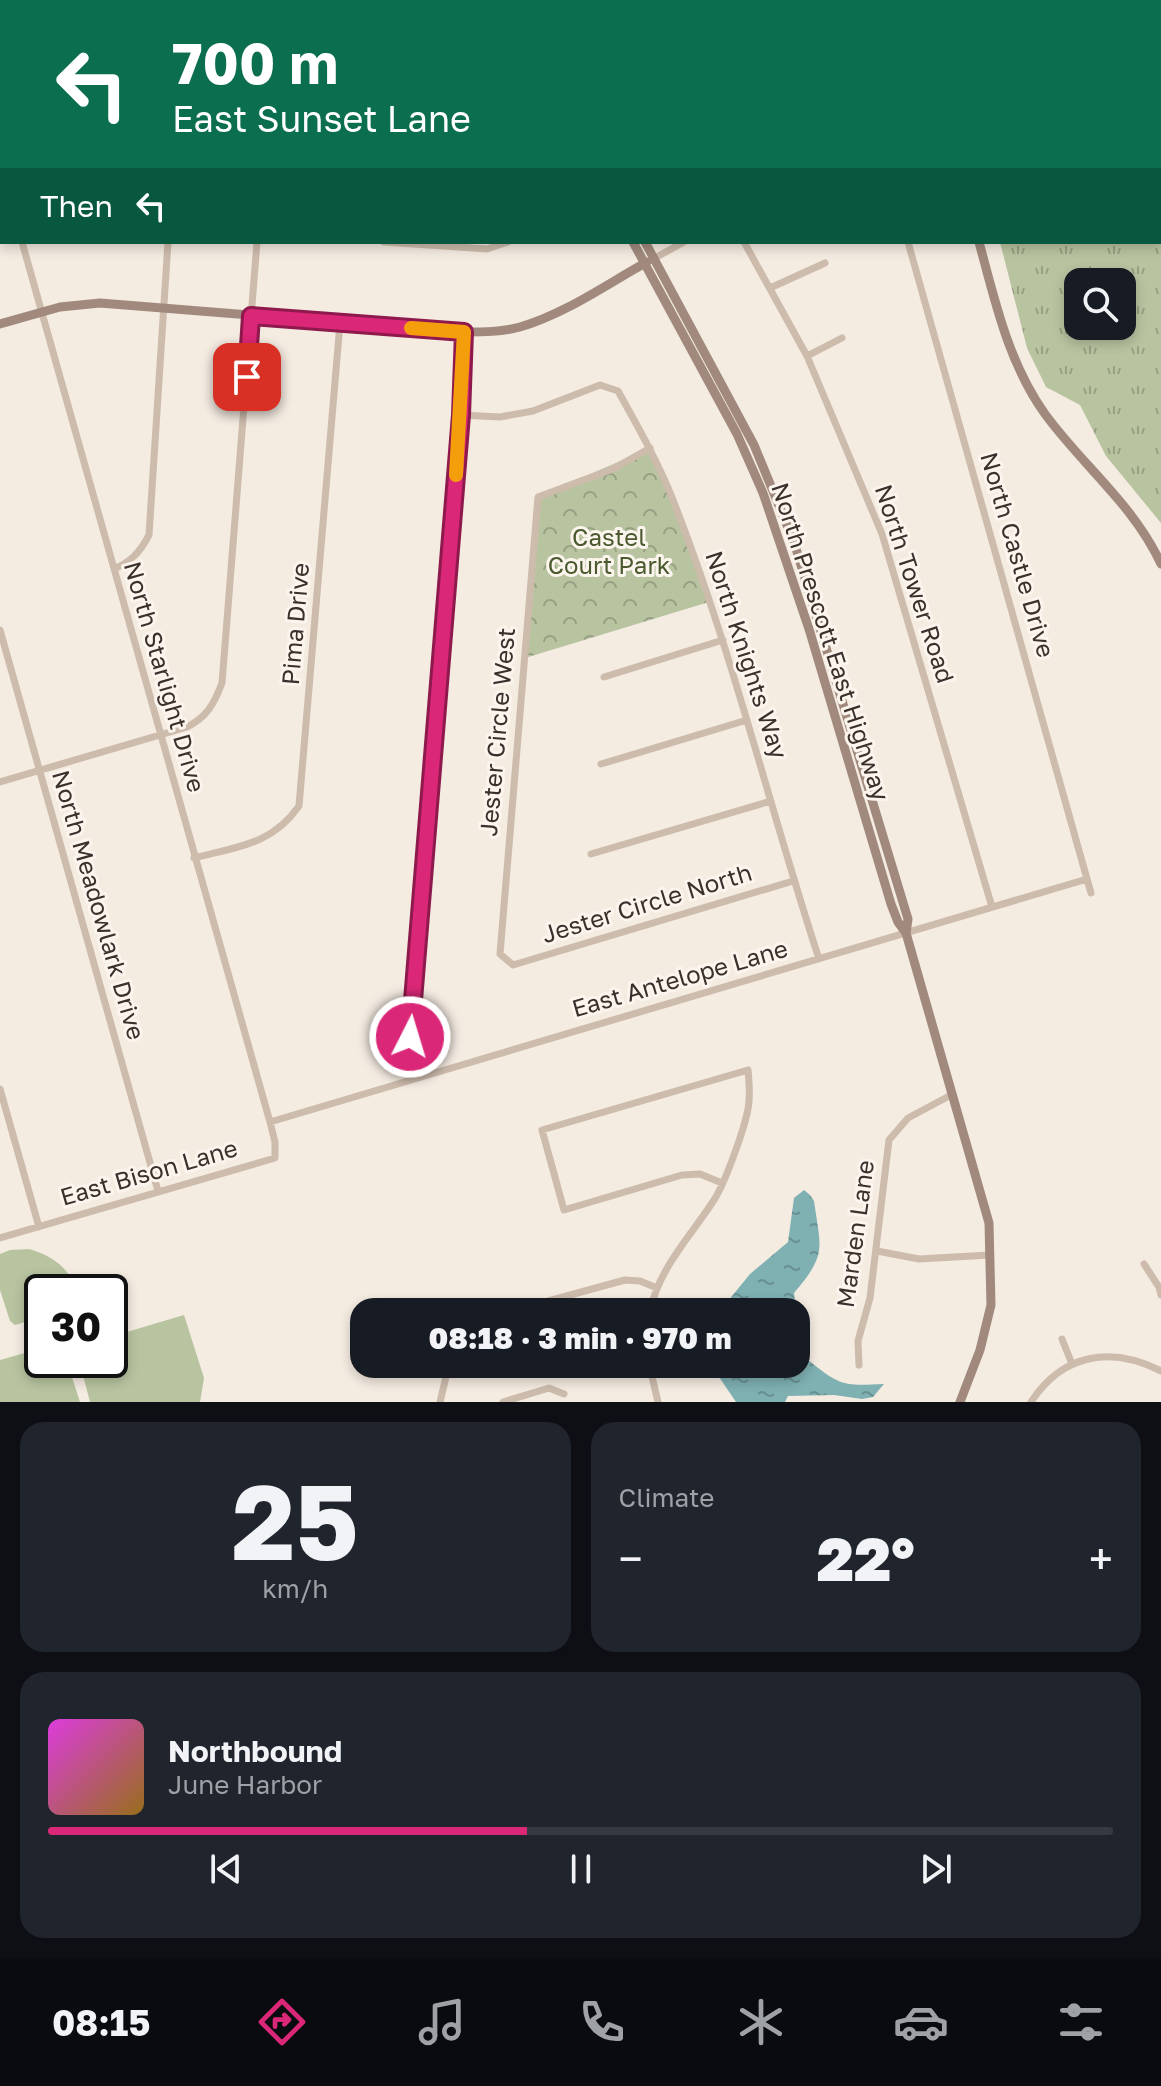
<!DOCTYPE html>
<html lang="en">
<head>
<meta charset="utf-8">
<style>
	body { margin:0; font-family:"Golos Text",sans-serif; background:#20242c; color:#f1f3f6; height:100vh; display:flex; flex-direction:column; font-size:30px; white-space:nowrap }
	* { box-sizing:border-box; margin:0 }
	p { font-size:26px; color:#9ea1a6 }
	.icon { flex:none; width:44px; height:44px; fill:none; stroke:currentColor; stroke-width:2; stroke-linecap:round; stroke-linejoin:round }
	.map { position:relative; height:1402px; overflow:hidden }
	.side { display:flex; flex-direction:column; gap:20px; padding:20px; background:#0d0f14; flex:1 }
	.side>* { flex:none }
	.top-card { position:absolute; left:0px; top:0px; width:1162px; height:244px; box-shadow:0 4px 12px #0003; background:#0b6e4f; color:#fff; overflow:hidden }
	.controls { position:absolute; left:1064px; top:268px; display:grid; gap:16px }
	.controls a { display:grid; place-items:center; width:72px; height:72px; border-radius:16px; background:#171b24; box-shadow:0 4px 12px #0003; font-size:40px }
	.speed { position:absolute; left:24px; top:1274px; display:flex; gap:16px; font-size:40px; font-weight:700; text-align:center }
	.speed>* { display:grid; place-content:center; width:104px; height:104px; border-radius:50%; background:#171b24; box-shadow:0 4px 12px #0003; line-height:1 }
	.speed .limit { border:4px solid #111; border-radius:12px; background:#fff; color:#111 }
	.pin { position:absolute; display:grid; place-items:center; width:68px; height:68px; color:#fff; margin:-34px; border-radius:16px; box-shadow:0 4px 12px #0006 }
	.me { position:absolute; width:88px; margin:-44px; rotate:5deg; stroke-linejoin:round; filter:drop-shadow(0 0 6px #0008) }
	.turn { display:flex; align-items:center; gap:28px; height:168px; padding:0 40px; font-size:36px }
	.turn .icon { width:104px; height:104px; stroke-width:2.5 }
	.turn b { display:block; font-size:56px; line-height:68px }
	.then { display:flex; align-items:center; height:76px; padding:0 40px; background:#0003; gap:16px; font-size:30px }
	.big { font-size:60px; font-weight:800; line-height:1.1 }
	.side .widget { flex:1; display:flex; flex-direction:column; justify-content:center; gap:12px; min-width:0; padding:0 28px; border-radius:24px; background:#20242c }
	.side .dial { align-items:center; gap:0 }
	.dial b { font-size:104px; line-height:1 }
	.song { display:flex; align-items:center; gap:24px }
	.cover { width:96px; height:96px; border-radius:12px; background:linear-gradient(135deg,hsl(300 70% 55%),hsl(40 70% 35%)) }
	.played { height:8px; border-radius:4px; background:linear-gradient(90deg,#db2777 45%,#363941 45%) }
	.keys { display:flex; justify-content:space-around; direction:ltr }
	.heat { display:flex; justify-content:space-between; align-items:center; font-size:44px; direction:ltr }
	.side .tiles { flex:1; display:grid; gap:20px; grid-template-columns:1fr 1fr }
	.widget:last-child { grid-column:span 2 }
	.trip { position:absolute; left:350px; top:1298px; width:460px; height:80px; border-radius:24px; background:#171b24; box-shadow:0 4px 12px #0003; font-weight:800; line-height:80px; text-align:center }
	.dock { display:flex; height:128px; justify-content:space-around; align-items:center; background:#090b0e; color:#9ea1a6 }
	.dock .icon { width:56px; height:56px }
	.dock .selected { color:#db2777 }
	.dock b { font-size:36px; color:#f1f3f6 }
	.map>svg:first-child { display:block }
</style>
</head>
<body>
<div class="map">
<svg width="1161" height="1402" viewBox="0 0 1161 1402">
	<defs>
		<pattern id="grass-tufts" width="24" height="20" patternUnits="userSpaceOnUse" patternTransform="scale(2)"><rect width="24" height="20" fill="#b8c4a0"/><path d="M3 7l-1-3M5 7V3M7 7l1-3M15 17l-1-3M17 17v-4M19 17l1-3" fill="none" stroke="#97a083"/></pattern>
		<pattern id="park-crowns" width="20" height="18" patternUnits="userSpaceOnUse" patternTransform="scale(2)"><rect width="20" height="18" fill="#b8c4a0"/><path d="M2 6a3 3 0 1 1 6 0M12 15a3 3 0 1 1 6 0" fill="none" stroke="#97a083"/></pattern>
		<pattern id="water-ripples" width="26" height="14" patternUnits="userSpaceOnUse" patternTransform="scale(2)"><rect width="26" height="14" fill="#7fb0b2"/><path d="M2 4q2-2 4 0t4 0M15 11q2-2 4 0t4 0" fill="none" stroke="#699091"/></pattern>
	</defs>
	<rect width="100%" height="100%" fill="#f4ebe1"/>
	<path fill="url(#grass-tufts)" fill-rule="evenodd" d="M939,0H1161V523L1106,456L1080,405L1046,387L1027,348L1000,242H1160V2ZM1122,282V326H1078V282Z"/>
	<path fill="url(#park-crowns)" d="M650,448L709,602L525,658L538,497Z"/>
	<path fill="#b8c4a0" d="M29,1249C51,1255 71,1268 76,1292H42V1317L15,1325L10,1321L0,1290V1254L10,1250Z
		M184,1315L204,1378L200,1402H90L79,1360H110V1337Z
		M39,1349L42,1351V1360H58L68,1365L80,1402H0V1360Z"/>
	<path fill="url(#water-ripples)" d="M804,1190L810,1195L814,1201C821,1250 827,1254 794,1293L796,1312H719L750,1274L788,1242L794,1198Z
		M796,1313L807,1359C840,1386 843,1386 884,1384L873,1397L862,1399L834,1395L788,1396L785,1402H736L717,1374L716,1364H796Z"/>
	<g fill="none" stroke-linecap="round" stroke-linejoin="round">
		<path stroke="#cdbbac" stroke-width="7" d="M433,0L434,2
			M621,0L622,2
			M711,0L712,2
			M798,0V2
			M98,2V0
			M186,2V0
			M277,2V0
			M0,162L2,169
			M384,242L487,249L508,242
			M744,242L807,356L882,534L992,907
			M908,242L1087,879
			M651,260L684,242
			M770,288L825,263
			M807,356L842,338
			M461,415L500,417L533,411L600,385L618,391C638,427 658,462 673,500C732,650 769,806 819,959
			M650,448L613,469L538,497L500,954L513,965L793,881
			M114,569C132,561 140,552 149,535L168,242
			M0,630L158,1191
			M604,677L723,640
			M601,764L747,720
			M0,782L187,727C207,717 214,704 222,683L257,242
			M591,854L771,801
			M194,858C236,847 272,845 299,806L340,323
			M414,1079L410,1035L461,415L464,332
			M0,1089L39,1227
			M270,1122L1087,879L1091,893
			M0,1238L275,1158V1142L270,1122L22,242
			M877,1251L919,1259L990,1255
			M1144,1264L1159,1287L1161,1295
			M508,1312L625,1280L640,1281L657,1288
			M650,1312C658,1269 691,1236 714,1200C725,1183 748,1121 749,1101C750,1091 749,1081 748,1070L542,1130L564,1210L682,1175L700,1174L722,1183
			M1062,1339L1072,1364
			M649,1364L658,1402
			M859,1365L858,1341L870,1298L889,1140L908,1118L953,1094
			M440,1402L449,1364
			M503,1402L549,1388L564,1394
			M1031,1402C1063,1353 1111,1346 1161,1371"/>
		<path stroke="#a18a7d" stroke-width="9" d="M520,0L521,2
			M532,0V2
			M911,0L912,2
			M633,242L737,434L763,493L809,629L891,904L898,922L906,933
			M645,242L754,445L794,542L908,919L906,933L989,1223L991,1305L980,1350L960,1402
			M979,242C995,301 1008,362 1045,414C1083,466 1134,505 1161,564
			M0,324L60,307L100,303L464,332C483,332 502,332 520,327C565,314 607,284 647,262"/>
	</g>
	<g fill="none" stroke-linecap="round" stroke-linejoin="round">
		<defs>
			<path id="route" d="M247,377L251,316L464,332L461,415L410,1037"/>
		</defs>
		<use href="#route" stroke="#8e194d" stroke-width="20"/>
		<use href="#route" stroke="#db2777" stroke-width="14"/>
		<path stroke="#f59e0b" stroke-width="14" d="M411,328L464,332L456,475"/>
	</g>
	<g text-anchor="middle" stroke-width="6" stroke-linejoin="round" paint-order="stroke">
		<g font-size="24" fill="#4a5a2e" stroke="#fbf5ee">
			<text x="609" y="546">Castel<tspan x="609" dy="28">Court Park</tspan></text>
		</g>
		<g font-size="24" fill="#3b302b" stroke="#fbf5ee">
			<text transform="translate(1017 555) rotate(74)" y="8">North Castle Drive</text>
			<text transform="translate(914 584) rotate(72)" y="8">North Tower Road</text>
			<text transform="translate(296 624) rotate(-85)" y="8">Pima Drive</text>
			<text transform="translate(830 642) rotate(72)" y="8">North Prescott East Highway</text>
			<text transform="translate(746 655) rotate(72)" y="8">North Knights Way</text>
			<text transform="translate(164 677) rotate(74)" y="8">North Starlight Drive</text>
			<text transform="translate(498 732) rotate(-85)" y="8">Jester Circle West</text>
			<text transform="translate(647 904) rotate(-17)" y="8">Jester Circle North</text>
			<text transform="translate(98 905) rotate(74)" y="8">North Meadowlark Drive</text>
			<text transform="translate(680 979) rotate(-16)" y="8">East Antelope Lane</text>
			<text transform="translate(149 1173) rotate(-16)" y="8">East Bison Lane</text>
			<text transform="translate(856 1234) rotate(-82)" y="8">Marden Lane</text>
		</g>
	</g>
</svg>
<div class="controls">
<a><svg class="icon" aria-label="search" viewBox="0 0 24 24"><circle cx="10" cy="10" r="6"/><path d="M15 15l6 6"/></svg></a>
</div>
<div class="speed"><div class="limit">30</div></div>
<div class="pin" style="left:247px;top:377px;background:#d93025"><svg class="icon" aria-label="arrive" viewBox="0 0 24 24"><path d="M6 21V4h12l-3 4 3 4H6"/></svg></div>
<svg class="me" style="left:410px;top:1037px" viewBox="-20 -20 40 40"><circle r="17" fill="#db2777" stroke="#fff" stroke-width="3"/><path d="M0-11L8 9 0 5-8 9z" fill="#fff"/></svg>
<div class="trip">08:18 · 3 min · 970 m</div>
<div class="top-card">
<div class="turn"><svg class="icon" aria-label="left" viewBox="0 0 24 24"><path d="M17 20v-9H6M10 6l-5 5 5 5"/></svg><div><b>700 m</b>East Sunset Lane</div></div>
<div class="then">Then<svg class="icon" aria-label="left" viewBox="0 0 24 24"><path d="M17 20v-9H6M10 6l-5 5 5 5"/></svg></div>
</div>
</div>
<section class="side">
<div class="tiles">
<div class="widget dial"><b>25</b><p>km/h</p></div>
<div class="widget"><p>Climate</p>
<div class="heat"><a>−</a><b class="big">22°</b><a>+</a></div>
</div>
<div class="widget">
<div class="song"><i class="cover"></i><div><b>Northbound</b><p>June Harbor</p></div></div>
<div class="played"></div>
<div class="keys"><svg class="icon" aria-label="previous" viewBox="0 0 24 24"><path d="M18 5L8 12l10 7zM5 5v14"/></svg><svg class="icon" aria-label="pause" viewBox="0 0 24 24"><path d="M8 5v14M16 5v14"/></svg><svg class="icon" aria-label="next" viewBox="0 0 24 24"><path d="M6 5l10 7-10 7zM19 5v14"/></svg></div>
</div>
</div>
</section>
<nav class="dock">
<b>08:15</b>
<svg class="icon selected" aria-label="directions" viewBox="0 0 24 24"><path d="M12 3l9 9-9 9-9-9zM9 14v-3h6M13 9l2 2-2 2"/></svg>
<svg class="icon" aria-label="music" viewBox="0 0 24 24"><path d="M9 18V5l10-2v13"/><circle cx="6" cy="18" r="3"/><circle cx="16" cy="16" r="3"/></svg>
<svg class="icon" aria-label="phone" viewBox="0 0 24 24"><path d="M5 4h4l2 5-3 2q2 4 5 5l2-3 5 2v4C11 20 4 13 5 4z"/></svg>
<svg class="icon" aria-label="climate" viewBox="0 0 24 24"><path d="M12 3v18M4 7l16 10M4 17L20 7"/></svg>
<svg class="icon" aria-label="car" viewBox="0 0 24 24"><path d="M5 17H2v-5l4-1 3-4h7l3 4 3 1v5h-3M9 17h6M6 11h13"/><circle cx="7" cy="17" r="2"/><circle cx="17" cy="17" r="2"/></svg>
<svg class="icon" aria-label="filters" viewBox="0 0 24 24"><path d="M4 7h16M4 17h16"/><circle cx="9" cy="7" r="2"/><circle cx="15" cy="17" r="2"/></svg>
</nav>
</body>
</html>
